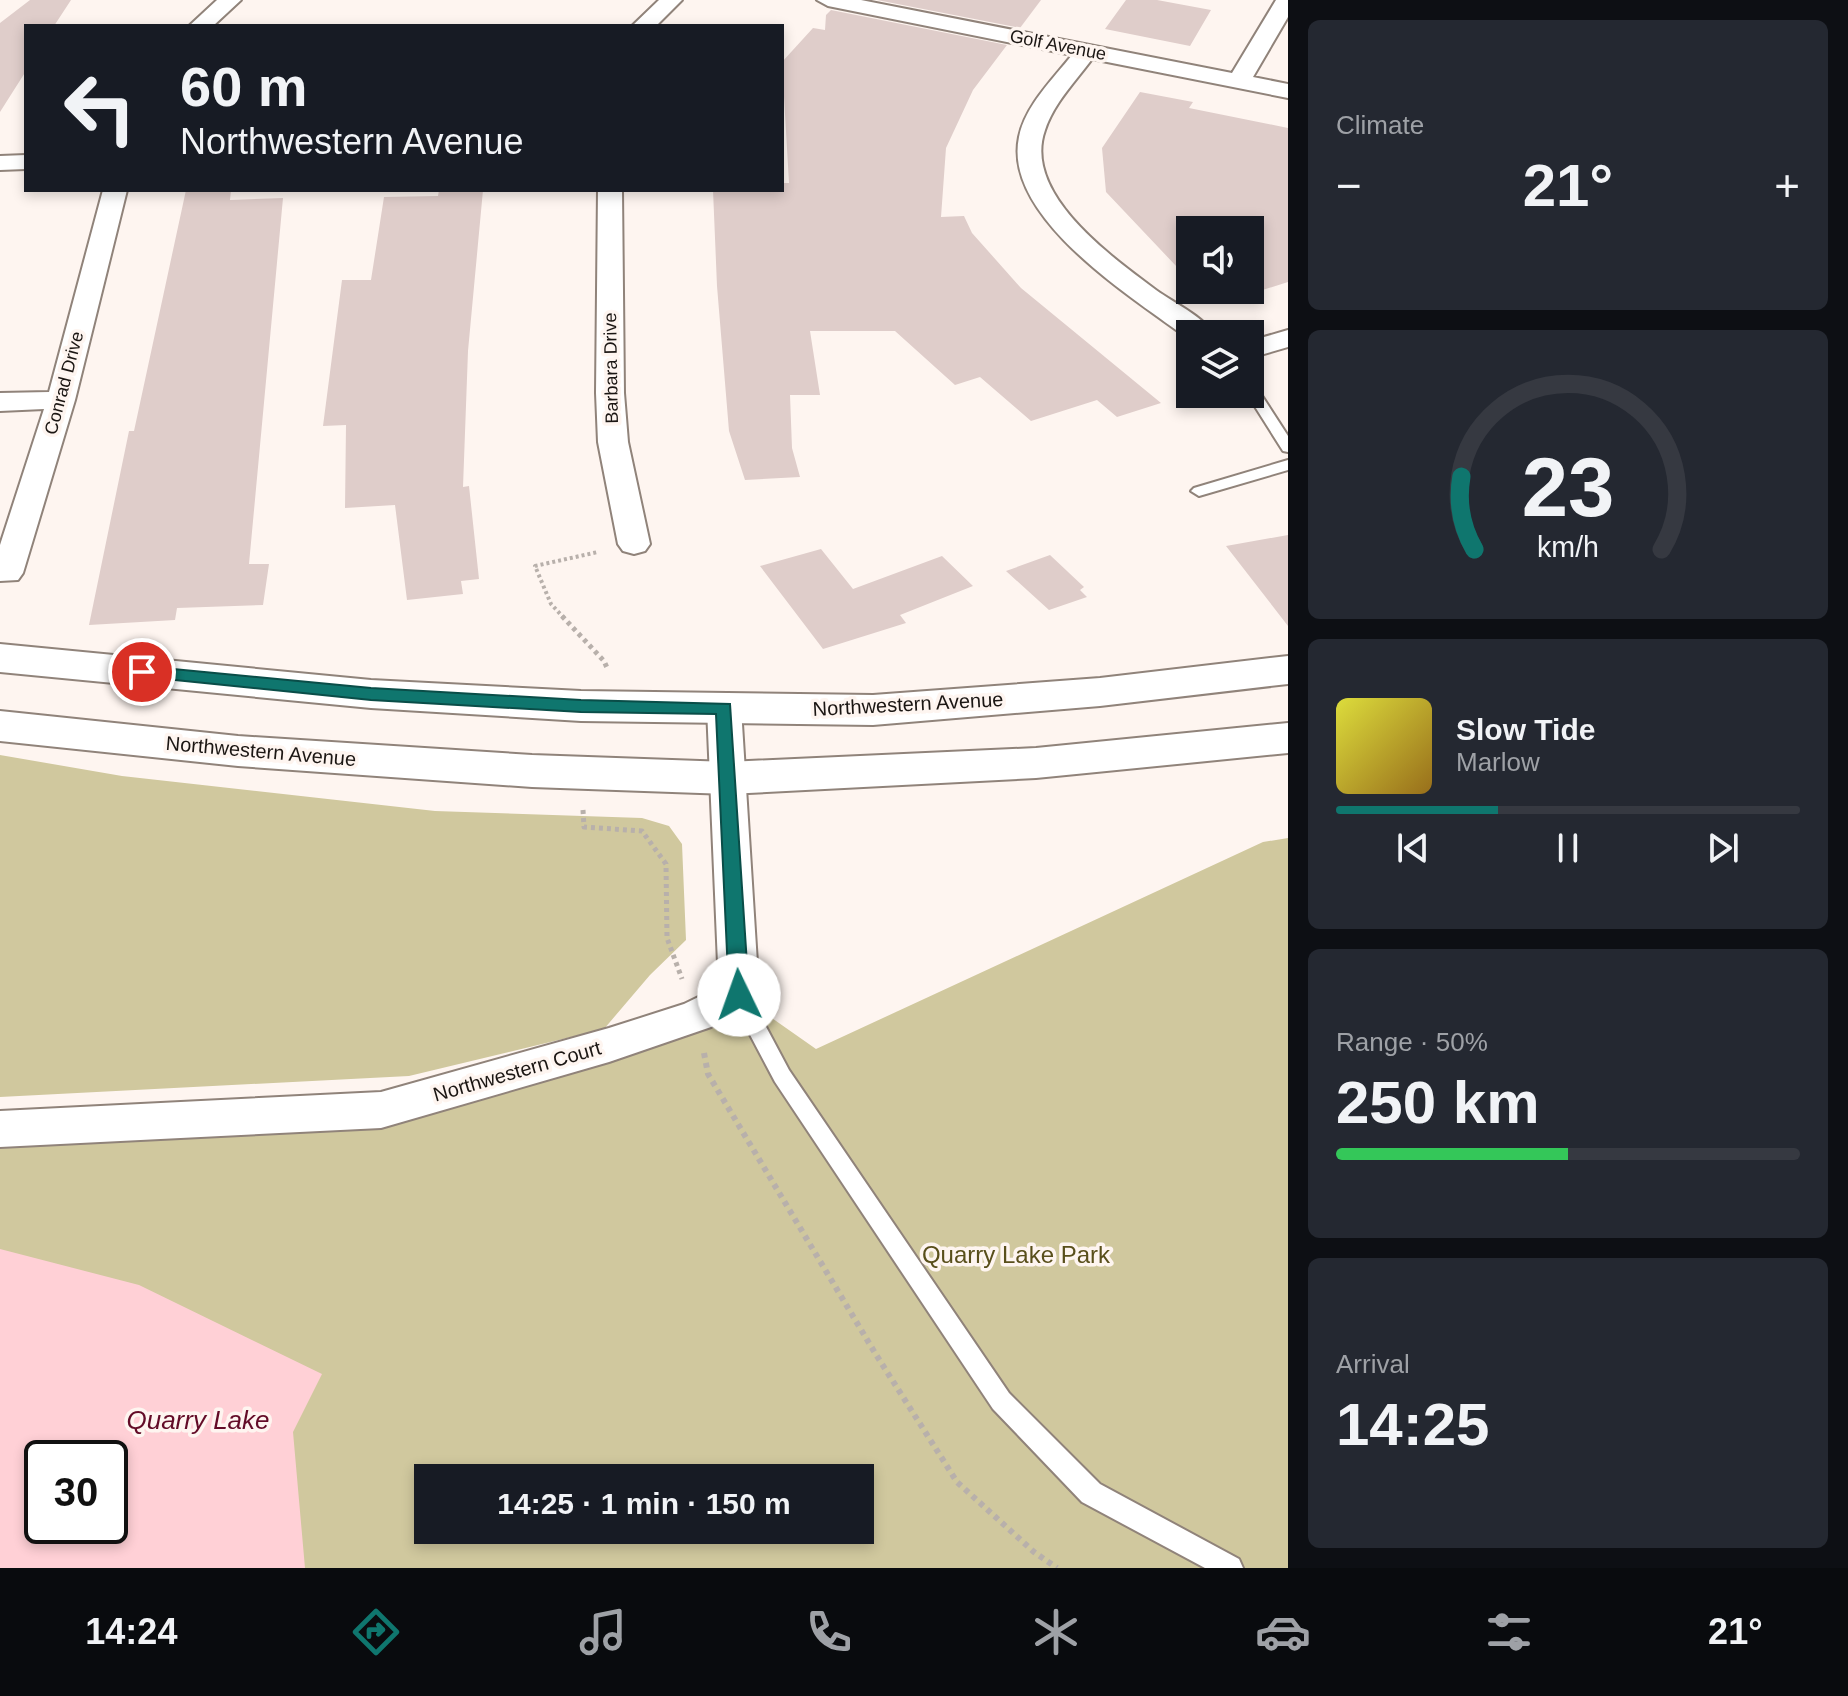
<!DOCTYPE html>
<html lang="en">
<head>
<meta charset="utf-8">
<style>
	body { margin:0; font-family:Helvetica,sans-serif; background:#242831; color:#f1f3f6; height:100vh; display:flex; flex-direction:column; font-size:30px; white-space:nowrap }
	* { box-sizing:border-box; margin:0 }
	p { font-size:26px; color:#9ea1a6 }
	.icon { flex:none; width:44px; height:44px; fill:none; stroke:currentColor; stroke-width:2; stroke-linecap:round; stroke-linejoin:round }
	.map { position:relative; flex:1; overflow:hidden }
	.side { display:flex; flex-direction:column; gap:20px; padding:20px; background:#0d0f14; width:560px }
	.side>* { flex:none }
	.top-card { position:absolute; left:24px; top:24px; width:760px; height:168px; border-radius:0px; box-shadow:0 4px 12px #0003; background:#171b24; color:#f1f3f6; overflow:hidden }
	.controls { position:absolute; left:1176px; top:216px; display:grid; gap:16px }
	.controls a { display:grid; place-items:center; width:88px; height:88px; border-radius:0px; background:#171b24; box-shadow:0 4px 12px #0003; font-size:40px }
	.speed { position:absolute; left:24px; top:1440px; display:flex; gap:16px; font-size:40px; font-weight:700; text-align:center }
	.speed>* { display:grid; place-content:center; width:104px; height:104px; border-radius:50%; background:#171b24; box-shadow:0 4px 12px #0003; line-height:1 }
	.speed .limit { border:4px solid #111; border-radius:12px; background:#fff; color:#111 }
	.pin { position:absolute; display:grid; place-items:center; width:68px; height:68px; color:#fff; margin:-34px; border:4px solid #fff; border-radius:50%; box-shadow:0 2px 8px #0007 }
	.me { position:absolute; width:88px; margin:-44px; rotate:357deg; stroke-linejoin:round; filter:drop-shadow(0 0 6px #0008) }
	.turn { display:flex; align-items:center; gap:28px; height:168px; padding:0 24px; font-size:36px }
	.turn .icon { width:104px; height:104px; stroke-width:2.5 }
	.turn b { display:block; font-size:56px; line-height:68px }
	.big { font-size:60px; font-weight:700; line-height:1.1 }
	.side .card { flex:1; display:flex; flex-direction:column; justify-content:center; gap:12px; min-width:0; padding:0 28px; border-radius:12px; background:#242831 }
	.side .dial { align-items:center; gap:0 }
	.dial svg { height:208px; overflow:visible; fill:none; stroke:#363941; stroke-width:7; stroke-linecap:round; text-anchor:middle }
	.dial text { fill:#f1f3f6; stroke:none }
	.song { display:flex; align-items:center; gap:24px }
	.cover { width:96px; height:96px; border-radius:12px; background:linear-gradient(135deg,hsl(60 70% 55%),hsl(40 70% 35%)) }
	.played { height:8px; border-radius:4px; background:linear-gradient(90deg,#0f766e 35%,#363941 35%) }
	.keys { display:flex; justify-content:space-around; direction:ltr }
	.heat { display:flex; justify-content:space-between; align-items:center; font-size:44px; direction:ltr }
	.charge { height:12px; border-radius:6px; background:linear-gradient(90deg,#34c759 50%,#363941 0) }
	.trip { position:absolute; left:414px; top:1464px; width:460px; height:80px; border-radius:0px; background:#171b24; box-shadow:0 4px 12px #0003; font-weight:700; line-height:80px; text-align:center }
	.menu { display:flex; height:128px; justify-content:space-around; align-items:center; background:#090b0e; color:#9ea1a6 }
	.menu .icon { width:56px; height:56px }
	.menu .selected { color:#0f766e }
	.menu b { font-size:36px; color:#f1f3f6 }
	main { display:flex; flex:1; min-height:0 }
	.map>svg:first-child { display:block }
</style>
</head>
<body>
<main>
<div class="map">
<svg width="1288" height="1568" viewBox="0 0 1288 1568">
	<rect width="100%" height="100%" fill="#fef5f0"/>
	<path fill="#d0c89e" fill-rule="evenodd" d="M0,755L122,776L435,811L642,818L669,826L682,844L686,940L650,975L604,1029L409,1076L0,1097Z
		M1288,838V1568H0V1129L381,1110L739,995L816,1049L1263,842ZM42,1458H110V1526H42ZM428,1478H860V1530H428Z"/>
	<path fill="#ffd0d6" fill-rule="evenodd" d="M0,1249L139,1285L322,1374L293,1432L305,1568H0ZM42,1458H110V1526H42Z"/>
	<path fill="#dfcdca" d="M30,0H71L54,26H26V71L0,112V23Z
		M877,0H1041L1020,28Z
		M1126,0H1157L1211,10L1190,46L1105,29Z
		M831,10L1007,45L973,90L946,148L941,217L964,216L972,233L1021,288L1161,403L1117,417L1097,400L1031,421L980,377L955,385L895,331H810L820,395H790L792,448L800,477L745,480L729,431L717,286L713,190H782V183H789L782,62L813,28L825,30L826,15Z
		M1140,92L1193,102L1189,108L1288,128V282L1224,302L1208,290H1250V230H1190V277L1177,267L1106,192L1102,148Z
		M186,190H231L230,200L283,198L249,564H269L263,605L177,608L175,620L89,625L129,431H134Z
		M439,190H483L468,351L463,487L469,486L479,579L461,581L463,594L407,600L395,505L345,508L346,425L323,426L342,280H371L384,197L438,196Z
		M1288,535V626L1226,546Z
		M821,549L853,589L942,556L973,586L900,615L906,623L823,649L760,566Z
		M1050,555L1084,587L1080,590L1087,597L1049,610L1006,571Z"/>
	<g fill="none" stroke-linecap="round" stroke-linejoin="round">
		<defs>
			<path id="service" d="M1250,384L1255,385L1288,436V452L1283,451L1247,394H1250Z
				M1288,460V470L1199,496L1191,491L1194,488Z
				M739,987L746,989L789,1070L1009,1393L1100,1484L1239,1559L1243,1568H1205L1082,1502L993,1409L775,1082L729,995L732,989Z"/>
			<path id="minor" d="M217,0H241L213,26H189Z
				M659,0H682L656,26H632Z
				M817,0H861L1232,73L1276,0H1288V17L1253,77L1288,84V98L1092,59C1075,82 1054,103 1045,130C1022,194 1112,257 1156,290C1174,303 1201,315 1214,334H1190V340C1135,299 1002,218 1019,137C1025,106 1053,79 1072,55L828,6Z
				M26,155V169L0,170V156Z
				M103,190H127L75,400L23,573L18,580L0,581V545L44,409L0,411V393L49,392Z
				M598,190H622L624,393L628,442L650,544L645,551L634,554L623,551L618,544L598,442L596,393Z
				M1288,330V347L1250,358V341Z
				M724,696L736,700L741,708L759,995L753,1006L711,1027L609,1062L381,1128L0,1147V1111L381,1092L609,1028L684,1004L719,987L707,708L712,700Z"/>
			<path id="primary" d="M0,644L371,680L581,691L873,695L1100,678L1288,656V684L1100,706L873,725L581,721L371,708L0,672Z
				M0,711L238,736L532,755L728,762L1036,748L1288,723V753L1036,778L728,794L532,787L238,766L0,741Z"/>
		</defs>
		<use href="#service" stroke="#90837a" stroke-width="4"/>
		<use href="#minor" stroke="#90837a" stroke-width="4"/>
		<use href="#primary" stroke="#90837a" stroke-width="4"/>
		<path stroke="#b8b0ab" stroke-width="4" stroke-dasharray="3 3" stroke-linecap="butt" d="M564,618L551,604L535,566L598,552"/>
		<path stroke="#b8b0ab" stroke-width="5" stroke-dasharray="4 4" stroke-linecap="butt" d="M562,616L604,661L608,670
			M583,810L584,827L642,831L666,864L667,938L682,979"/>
		<path stroke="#b8b0ab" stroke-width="6" stroke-dasharray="5 5" stroke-linecap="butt" d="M704,1053L708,1074L875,1353L957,1482L1034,1552L1057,1568"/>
		<use href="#service" fill="#fff" fill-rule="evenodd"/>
		<use href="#minor" fill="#fff" fill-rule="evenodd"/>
		<use href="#primary" fill="#fff" fill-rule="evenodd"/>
	</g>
	<path fill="#0f766e" stroke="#0a4d48" stroke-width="2" d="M142,666L371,688L581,700L730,704L749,995L746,1001H732L729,995L716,714L581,712L371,700L136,676L133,672Z"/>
	<g text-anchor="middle" stroke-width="7" stroke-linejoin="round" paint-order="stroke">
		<g font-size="18" fill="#1b1613" stroke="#fef5f0">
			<text transform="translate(1058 45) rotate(11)" y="6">Golf Avenue</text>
			<text transform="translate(611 368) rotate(-91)" y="6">Barbara Drive</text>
			<text transform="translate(64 383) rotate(-75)" y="6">Conrad Drive</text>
		</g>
		<g font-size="20" fill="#1b1613" stroke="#fef5f0">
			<text transform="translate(908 704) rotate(-3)" y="7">Northwestern Avenue</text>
			<text transform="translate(261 751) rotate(5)" y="7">Northwestern Avenue</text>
			<text transform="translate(517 1071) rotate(-16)" y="7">Northwestern Court</text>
		</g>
		<g font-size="24" fill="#594f1b" stroke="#fef5f0">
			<text x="1016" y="1263">Quarry Lake Park</text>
		</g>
		<g font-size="26" font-style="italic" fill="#630c28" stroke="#fef5f0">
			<text x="198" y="1429">Quarry Lake</text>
		</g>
	</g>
</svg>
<div class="controls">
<a><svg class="icon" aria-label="sound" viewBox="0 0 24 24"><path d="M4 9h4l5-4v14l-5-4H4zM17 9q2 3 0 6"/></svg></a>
<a><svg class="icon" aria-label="layers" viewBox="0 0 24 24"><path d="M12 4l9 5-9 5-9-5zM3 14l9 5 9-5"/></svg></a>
</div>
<div class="speed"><div class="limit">30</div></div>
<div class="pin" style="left:142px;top:672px;background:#d93025"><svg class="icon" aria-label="arrive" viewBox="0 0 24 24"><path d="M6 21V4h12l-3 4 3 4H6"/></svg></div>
<svg class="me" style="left:739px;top:995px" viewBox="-20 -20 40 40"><circle r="19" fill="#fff"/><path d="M0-13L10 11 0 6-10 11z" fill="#0f766e"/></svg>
<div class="trip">14:25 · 1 min · 150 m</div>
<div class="top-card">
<div class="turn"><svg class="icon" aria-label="left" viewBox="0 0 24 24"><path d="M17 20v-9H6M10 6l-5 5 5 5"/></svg><div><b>60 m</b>Northwestern Avenue</div></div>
</div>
</div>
<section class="side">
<div class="card"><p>Climate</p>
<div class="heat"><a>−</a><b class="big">21°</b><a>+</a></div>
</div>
<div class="card dial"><svg viewBox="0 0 100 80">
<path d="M14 69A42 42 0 1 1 86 69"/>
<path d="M14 69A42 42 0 0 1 9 41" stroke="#0f766e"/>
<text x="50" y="56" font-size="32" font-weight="700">23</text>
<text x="50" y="72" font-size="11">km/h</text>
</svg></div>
<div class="card">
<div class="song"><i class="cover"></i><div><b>Slow Tide</b><p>Marlow</p></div></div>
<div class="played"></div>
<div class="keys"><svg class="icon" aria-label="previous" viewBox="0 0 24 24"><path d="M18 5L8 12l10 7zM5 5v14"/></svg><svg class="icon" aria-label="pause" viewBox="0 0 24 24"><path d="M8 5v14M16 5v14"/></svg><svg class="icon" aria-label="next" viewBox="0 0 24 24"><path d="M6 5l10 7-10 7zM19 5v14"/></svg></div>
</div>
<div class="card"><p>Range · 50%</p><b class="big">250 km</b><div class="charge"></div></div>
<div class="card"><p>Arrival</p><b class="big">14:25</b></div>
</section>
</main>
<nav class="menu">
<b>14:24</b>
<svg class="icon selected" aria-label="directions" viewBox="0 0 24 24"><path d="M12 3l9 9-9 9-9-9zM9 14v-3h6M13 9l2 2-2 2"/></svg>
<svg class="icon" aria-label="music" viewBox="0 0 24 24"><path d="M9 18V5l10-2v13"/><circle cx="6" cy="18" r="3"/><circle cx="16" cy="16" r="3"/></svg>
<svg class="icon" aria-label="phone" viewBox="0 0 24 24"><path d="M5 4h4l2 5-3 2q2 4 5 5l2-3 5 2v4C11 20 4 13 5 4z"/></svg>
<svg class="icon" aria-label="climate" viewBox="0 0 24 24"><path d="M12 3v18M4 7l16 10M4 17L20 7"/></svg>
<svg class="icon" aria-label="car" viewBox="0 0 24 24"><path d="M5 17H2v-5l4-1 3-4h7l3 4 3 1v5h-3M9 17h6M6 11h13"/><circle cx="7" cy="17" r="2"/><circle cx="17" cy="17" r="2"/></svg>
<svg class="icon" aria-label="filters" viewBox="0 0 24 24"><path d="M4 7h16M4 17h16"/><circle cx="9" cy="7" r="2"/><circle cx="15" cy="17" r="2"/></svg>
<b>21°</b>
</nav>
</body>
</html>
